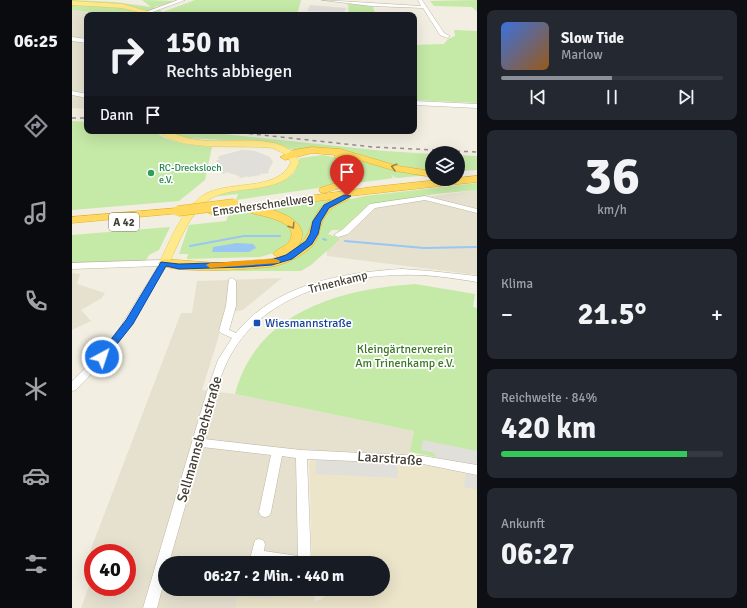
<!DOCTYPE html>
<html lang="de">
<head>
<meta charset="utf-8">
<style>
	body { margin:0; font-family:Signika,sans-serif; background:#242831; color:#f1f3f6; height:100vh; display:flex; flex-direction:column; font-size:15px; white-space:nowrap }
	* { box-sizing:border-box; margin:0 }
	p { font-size:13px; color:#9ea1a6 }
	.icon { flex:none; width:22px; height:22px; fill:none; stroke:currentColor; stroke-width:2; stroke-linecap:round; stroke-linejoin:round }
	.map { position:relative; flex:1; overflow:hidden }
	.drawer { display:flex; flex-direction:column; gap:10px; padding:10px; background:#0d0f14; width:270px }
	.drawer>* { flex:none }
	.banner { position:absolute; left:12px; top:12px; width:333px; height:122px; border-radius:8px; box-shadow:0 4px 16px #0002; background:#171b24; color:#f1f3f6; overflow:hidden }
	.controls { position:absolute; left:353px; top:146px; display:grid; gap:8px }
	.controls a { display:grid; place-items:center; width:40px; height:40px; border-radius:50%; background:#171b24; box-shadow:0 4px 16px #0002; font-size:20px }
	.speed { position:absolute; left:12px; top:544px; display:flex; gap:8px; font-size:20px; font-weight:700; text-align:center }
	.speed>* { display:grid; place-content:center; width:52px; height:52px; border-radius:50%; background:#171b24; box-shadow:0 4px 16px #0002; line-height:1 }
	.speed .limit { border:6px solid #d22; background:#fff; color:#111 }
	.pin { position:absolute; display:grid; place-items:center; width:34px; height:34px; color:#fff; margin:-41px -17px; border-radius:50% 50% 50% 0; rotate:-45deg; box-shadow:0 0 4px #0007 }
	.pin .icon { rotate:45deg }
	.me { position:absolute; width:44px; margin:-22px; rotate:40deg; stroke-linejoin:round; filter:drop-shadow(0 0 3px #0008) }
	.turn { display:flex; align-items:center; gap:14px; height:84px; padding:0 16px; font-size:18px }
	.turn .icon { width:52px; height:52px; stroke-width:2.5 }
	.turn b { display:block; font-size:28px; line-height:34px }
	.then { display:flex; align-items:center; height:38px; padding:0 16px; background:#0003; gap:8px; font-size:15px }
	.big { font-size:30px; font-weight:700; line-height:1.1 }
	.drawer .card { flex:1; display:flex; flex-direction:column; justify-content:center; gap:6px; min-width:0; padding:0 14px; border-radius:8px; background:#242831 }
	.drawer .dial { align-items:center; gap:0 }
	.dial b { font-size:52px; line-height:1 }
	.song { display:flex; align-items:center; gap:12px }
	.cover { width:48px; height:48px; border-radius:6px; background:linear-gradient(135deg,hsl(220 70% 55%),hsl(30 70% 35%)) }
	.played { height:4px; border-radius:2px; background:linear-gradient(90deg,#8c9099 50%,#363941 50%) }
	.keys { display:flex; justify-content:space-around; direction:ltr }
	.heat { display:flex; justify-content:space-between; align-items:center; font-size:22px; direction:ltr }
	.charge { height:6px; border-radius:3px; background:linear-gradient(90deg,#34c759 84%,#363941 0) }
	.trip { position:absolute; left:86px; top:556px; width:232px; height:40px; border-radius:20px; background:#171b24; box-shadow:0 4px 16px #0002; font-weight:700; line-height:40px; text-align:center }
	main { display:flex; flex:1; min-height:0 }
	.tabs { display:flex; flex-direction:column; width:72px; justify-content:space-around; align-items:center; background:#090b0e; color:#9ea1a6 }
	.tabs .icon { width:28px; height:28px }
	.tabs .on { color:#8c9099 }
	.tabs b { font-size:18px; color:#f1f3f6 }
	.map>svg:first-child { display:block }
</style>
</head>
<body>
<main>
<nav class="tabs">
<b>06:25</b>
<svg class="icon on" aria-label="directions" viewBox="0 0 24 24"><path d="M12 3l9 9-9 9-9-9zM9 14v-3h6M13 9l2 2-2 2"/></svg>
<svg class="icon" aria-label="music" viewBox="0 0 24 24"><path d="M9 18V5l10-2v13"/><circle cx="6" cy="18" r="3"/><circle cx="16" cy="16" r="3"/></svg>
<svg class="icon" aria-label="phone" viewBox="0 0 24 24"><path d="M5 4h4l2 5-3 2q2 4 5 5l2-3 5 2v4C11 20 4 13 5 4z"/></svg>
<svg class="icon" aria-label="climate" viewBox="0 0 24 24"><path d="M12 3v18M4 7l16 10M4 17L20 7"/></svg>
<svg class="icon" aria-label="car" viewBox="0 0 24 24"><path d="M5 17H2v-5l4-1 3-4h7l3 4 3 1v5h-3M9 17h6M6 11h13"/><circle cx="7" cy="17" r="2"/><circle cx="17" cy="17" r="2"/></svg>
<svg class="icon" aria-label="filters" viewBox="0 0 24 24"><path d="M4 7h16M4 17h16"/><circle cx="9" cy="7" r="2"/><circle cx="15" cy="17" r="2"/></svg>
</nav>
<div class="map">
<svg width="405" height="608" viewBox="0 0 405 608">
	<rect width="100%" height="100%" fill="#f2eee1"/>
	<path fill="#e6e1cf" d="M0,10L50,15H15V109L0,108Z
		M405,190V275L255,256L254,242L294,205Z
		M0,273L8,274L5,284L33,293L30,298L9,310L19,321L0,330Z
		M210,278L171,310L154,313L130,390L163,394L342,431L338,455L225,450L227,563H93V589L241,590L229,591L228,595L194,599L166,597L164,608H9L21,575V587H55V553H21V563L14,562L109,313H120L125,281Z"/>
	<path fill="#ece5ca" d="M239,458L338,461L405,472V608H164L166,597L194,599L228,595L229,591L241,590L243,601L248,600L263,589H311V563H240L237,463Z"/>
	<path fill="#c5e9a7" d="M0,0L43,2L79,7L70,0L107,1L82,7L91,12L123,0H229L225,15H50L0,10Z
		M405,0V12L400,7L362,6L358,1Z
		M276,4L300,5L304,15H277Z
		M382,30L405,31V103L342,100V45L372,44L376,39L383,36Z
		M0,121L15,122V131H82C98,144 120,145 140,147L133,180L107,201L0,210Z
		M95,131H123L312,151L360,154V171L319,165L281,153L266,150H222L188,142L114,138Z
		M262,153L356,175L326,178L322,177L319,174L321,178L315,179L276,184L288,173Z
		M251,155L270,159L282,170L275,181L253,187L164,200L166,194L139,197C162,188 204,190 221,174C226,169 224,163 228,158Z
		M386,155L405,156V170L386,171Z
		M405,183V190L364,194L295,205V206L270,230H260L256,234L268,239L239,265L229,271H140L103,269L221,259L256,211L270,201L293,196Z
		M263,199L234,241L215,256L192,261L207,257L227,230L190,209Z
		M182,212L213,221L221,232L219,242L206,252L188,257L115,259L116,254H107L117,225L154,221L157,214Z
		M98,227L87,250L77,255L74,260L0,263V235Z
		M343,284L403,294L401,307L405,308V466L338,452L342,431L163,394C184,312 268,289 343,284Z"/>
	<path fill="#e1dfda" d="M238,5L274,8L272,13L235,11Z
		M170,150L183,151L198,157L201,162L196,171L197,173L191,174L188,173L189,175L176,177L174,175V177L168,178L167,176L154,172L152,174L143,170L146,168L142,166L144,163H147L144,162L145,160L149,159H146L147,156Z
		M351,440L405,451V467L363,459V453L349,450Z
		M244,458L325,463L326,478L243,474Z
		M394,472L405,475V490L392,487Z"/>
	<path fill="#99c6f3" d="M165,243L181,244L184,248L177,252H140L141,247Z"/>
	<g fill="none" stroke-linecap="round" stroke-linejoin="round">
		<path stroke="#99c6f3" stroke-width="2" d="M251,239L254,240
			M273,241L352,248L404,247
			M118,246L172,236H208"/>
		<defs>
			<path id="minor" d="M106,0H113L75,14L71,13Z
				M250,0L349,6L346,0H350L372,33L378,36L375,38L368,35L351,8L299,6Z
				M0,37L15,39V43L0,41Z
				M0,91L15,94V98L0,95Z
				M342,101L405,104V108L342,105Z
				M353,196L405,209V213L353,200L303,208L276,234L266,237L262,235L270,230L298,204Z
				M92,260L96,263L56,330L33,359L4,390L0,391V381L27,355L49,326L86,266L0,269V263Z
				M330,269L358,271L405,276V282C380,278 355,274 329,275C264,276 187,297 156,360C144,384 139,413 132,439L229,450L351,456L405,465V475L351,464L235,459L239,563H177L183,540L187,539L191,540L193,544L192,551L226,556L224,458L210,456L199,512L197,516L193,517L189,516L187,512L199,455L130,447L97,563H93V578L85,608H71L136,388L146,360L160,338L149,333L147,331L154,306L157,279L160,278L164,281V306L157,330L164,333C169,327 174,322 179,317C220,281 278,272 330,269Z"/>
			<path id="major" d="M0,1L50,4L89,15H79L50,8L0,5Z
				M86,131C100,131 113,139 127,140C154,144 196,134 218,150C222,152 225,158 227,162C214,198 165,182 138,199C117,213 108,241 97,263L92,266L87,263C99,240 108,212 130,196C154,179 207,193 219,162L213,154L201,148C172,144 107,153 86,131Z"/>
			<path id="highway" d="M240,147L268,149L326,166L360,171V177L324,171L280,158L289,168L288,177L278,185L252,193L248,192L247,190L248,188L270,181L279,174C279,164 272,161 263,158V155L240,153L213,160L208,157L222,150Z
				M405,176V182L278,196L277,199C269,203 259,207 254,215C244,230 251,240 232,253C223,259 214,263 204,266C188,269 94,275 86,263L92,259L146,263L199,259L206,257L201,254C205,248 215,247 218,240C228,221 189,216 179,213L178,210L141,215L135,212L137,210L300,187ZM260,199C235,213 244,232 225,247C243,225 209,210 190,208L261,199Z
				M106,208L112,211L110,213L0,223V217Z"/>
		</defs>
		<use href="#minor" stroke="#bdb7a4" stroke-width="1"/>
		<use href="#major" stroke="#e8ca59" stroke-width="1"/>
		<use href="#highway" stroke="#e3b02a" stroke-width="1"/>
		<use href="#minor" fill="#fff" fill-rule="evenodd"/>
		<use href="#major" fill="#ffe98d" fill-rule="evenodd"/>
		<use href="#highway" fill="#ffd95f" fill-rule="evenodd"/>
		<path stroke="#929292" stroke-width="1.5" stroke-dasharray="4 4" stroke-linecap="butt" d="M0,118H15
			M138,131L158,133
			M153,131L301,147L405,152"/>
		<defs>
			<path id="highway-bridge" d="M106,211L162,204"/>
		</defs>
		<use href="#highway-bridge" stroke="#e3b02a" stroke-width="11" stroke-linecap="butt"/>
		<use href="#highway-bridge" stroke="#ffd95f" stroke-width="10"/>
	</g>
	<defs><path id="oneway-chevron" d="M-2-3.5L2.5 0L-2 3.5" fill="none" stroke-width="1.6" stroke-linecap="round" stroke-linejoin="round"/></defs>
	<g stroke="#988446">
		<use href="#oneway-chevron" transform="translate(322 167) rotate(-165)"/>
		<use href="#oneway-chevron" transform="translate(220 226) rotate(56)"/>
	</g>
	<path fill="#1a73e8" stroke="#114b97" d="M272,195L279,196L257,208L249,221L246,234L240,244L220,259L200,265L173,267L107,269L94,266L61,324L33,359H27L25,357L27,355L54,320L89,262L107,264L173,262L199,260L214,255L234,241L238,234L241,221L252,205Z"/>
	<path fill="#f59e0b" d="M204,259L208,261L207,263L138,268L134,265L138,263Z"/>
	<circle fill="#2e9e5b" stroke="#fff" stroke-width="1.5" cx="79" cy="173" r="4"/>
	<rect fill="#1a4fb4" stroke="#fff" stroke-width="1.5" x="181" y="319" width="8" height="8" rx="2"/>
	<g text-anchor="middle" stroke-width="3.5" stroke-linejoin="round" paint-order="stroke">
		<g font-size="10" fill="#27864d" stroke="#fff" text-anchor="start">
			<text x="87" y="171">RC-Drecksloch<tspan x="87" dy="12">e.V.</tspan></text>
		</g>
		<rect fill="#fff" stroke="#7b7870" stroke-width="1" x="37" y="213" width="30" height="18" rx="3"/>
		<g font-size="11" font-weight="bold" fill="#433e32">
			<text x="52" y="226">A 42</text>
		</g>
		<g font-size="12" fill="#433e32" stroke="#fff">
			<text transform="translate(191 205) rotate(-8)" y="4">Emscherschnellweg</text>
			<text transform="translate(266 282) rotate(-14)" y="4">Trinenkamp</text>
		</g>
		<g font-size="12" fill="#164399" stroke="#fff" text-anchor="start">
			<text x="193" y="327">Wiesmannstraße</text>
		</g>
		<g font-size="12" fill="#3b7624" stroke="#fff">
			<text x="333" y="353">Kleingärtnerverein<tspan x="333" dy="14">Am Trinenkamp e.V.</tspan></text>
		</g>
		<g font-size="14" fill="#433e32" stroke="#fff">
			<text transform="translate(127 439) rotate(-74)" y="5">Sellmannsbachstraße</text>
			<text transform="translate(318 458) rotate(4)" y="5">Laarstraße</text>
		</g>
	</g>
</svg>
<div class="controls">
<a><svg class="icon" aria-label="layers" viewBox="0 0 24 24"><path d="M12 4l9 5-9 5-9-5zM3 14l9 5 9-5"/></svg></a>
</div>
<div class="speed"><div class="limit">40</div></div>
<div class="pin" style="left:275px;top:196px;background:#d93025"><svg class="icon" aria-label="arrive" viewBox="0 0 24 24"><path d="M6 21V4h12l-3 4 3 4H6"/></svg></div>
<svg class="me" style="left:30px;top:357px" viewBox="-20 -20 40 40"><circle r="17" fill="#1a73e8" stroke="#fff" stroke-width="3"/><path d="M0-11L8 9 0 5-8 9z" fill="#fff"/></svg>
<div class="trip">06:27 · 2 Min. · 440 m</div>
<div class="banner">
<div class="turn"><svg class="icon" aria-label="right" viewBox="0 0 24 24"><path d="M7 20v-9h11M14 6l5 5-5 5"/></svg><div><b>150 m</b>Rechts abbiegen</div></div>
<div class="then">Dann<svg class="icon" aria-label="arrive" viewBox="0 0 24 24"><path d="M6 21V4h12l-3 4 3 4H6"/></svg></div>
</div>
</div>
<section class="drawer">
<div class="card">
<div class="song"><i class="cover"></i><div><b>Slow Tide</b><p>Marlow</p></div></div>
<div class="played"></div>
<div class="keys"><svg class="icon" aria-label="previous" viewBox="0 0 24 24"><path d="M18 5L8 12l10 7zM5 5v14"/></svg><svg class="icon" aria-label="pause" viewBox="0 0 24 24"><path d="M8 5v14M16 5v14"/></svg><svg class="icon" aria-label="next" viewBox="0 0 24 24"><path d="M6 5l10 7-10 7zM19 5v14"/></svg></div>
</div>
<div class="card dial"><b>36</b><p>km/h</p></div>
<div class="card"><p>Klima</p>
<div class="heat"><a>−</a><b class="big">21.5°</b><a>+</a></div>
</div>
<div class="card"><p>Reichweite · 84%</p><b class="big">420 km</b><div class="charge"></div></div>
<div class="card"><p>Ankunft</p><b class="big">06:27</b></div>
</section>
</main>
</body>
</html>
